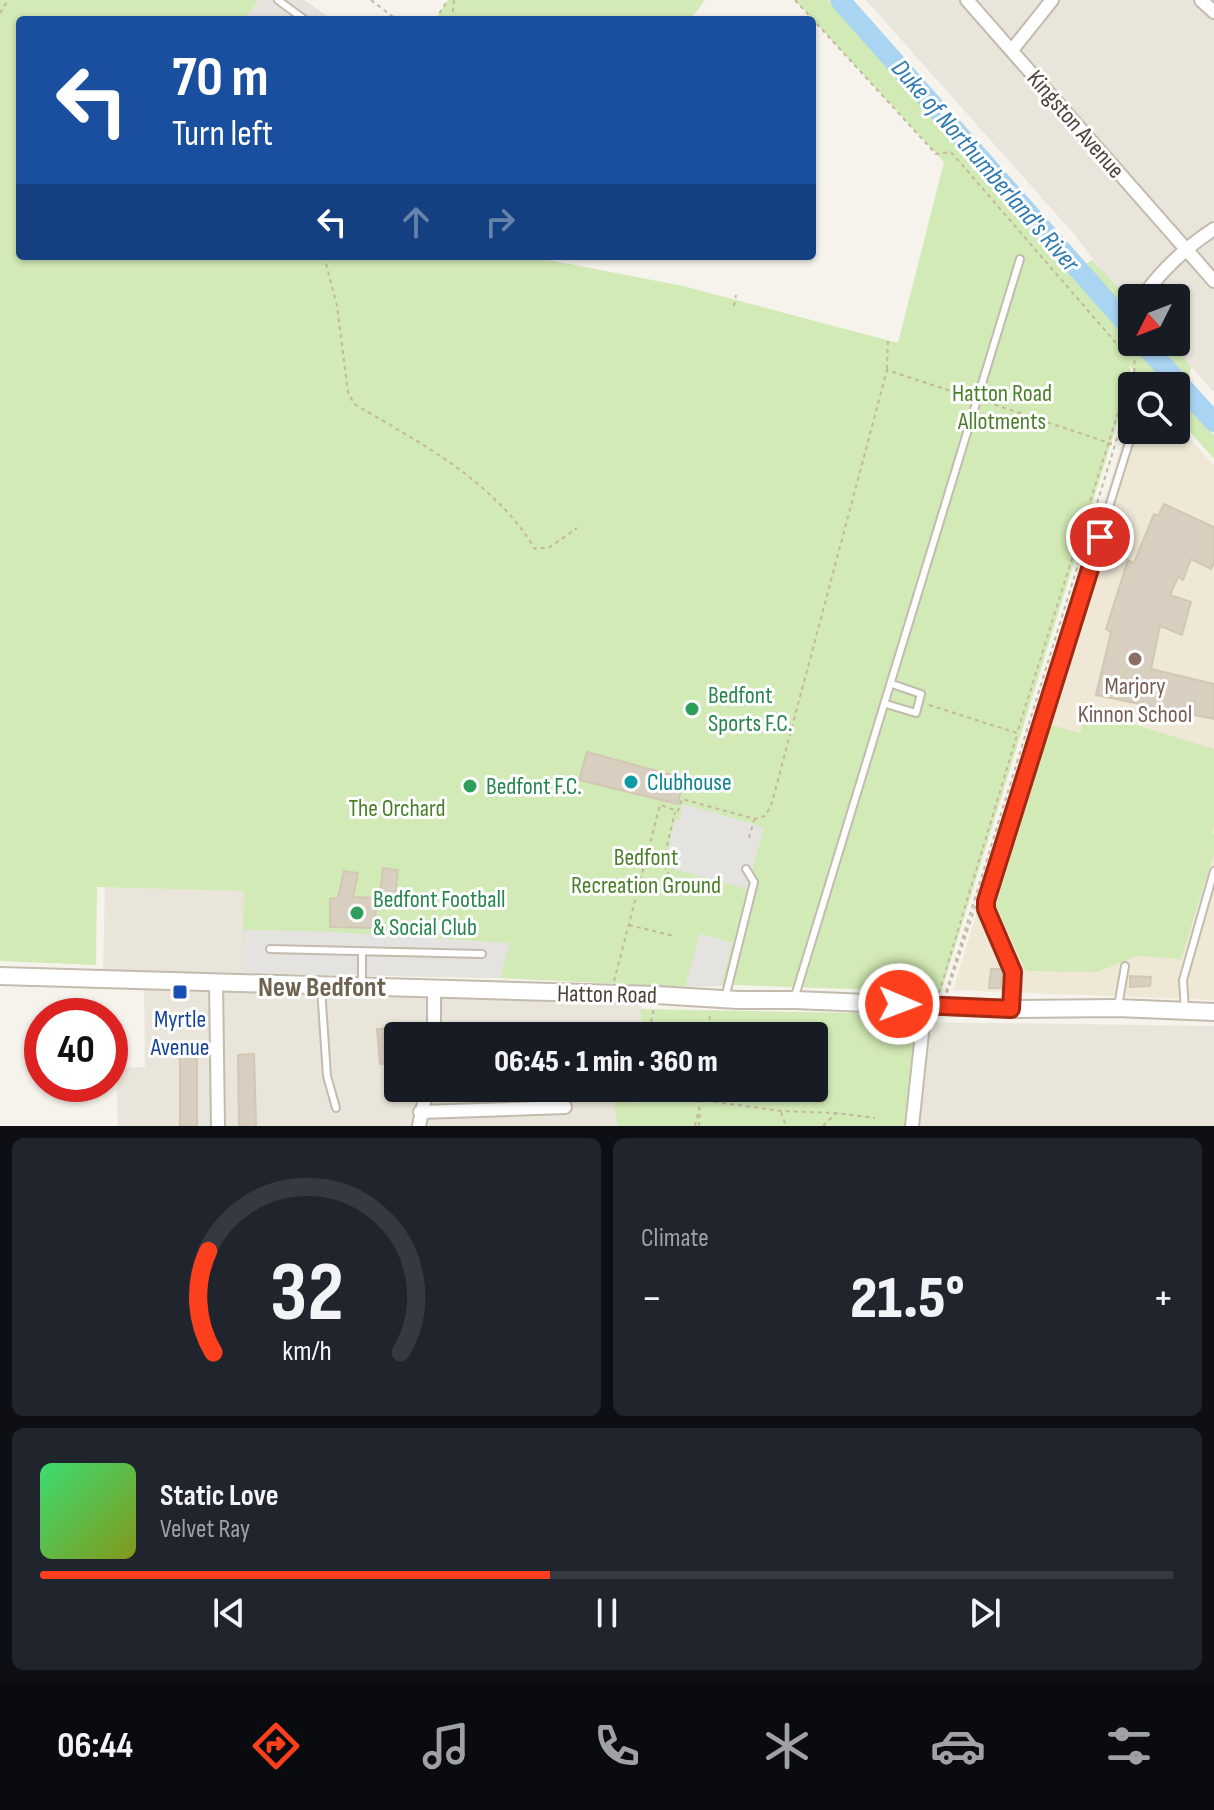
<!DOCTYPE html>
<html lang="en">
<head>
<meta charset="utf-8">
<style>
	body { margin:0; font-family:"Sofia Sans Condensed",sans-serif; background:#20242c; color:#f1f3f6; height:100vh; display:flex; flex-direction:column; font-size:30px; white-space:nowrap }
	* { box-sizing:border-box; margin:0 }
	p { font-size:26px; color:#9ea1a6 }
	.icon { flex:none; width:44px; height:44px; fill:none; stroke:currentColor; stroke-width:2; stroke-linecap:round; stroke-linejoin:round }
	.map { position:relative; height:1126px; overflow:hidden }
	.details { display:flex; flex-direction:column; gap:12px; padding:12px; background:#0d0f14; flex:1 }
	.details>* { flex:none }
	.banner { position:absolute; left:16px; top:16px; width:800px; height:244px; border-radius:8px; box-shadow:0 2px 6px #0004; background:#1a4fa0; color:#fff; overflow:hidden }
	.needle { width:52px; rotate:228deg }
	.controls { position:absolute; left:1118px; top:284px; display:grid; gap:16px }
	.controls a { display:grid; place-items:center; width:72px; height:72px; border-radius:8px; background:#171b24; box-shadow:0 2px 6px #0004; font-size:40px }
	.speed { position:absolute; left:24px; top:998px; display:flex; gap:16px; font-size:40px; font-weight:700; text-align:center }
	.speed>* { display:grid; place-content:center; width:104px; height:104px; border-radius:50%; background:#171b24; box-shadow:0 2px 6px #0004; line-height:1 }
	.speed .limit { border:12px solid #d22; background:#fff; color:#111 }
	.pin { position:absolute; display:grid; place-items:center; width:68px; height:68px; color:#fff; margin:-34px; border:4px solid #fff; border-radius:50%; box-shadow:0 2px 8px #0007 }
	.me { position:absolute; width:88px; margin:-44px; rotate:91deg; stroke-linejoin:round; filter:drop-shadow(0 0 6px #0008) }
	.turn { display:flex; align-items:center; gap:28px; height:168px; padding:0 24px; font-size:36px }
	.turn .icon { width:104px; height:104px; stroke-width:2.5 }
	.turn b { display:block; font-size:56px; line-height:68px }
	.lanes { display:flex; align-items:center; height:76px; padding:0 24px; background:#0003; justify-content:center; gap:40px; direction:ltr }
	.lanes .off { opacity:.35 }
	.big { font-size:60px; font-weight:800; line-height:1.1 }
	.details .card { flex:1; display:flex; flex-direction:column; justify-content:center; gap:12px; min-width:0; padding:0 28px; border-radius:12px; background:#20242c }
	.details .dial { align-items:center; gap:0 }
	.dial svg { height:208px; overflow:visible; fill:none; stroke:#363941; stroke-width:7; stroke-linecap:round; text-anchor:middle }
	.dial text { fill:#f1f3f6; stroke:none }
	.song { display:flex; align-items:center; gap:24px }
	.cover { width:96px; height:96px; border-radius:12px; background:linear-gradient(135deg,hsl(140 70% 55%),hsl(70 70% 35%)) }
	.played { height:8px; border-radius:4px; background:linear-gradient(90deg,#fc3f1d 45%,#363941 45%) }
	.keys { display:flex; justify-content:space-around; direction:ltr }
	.heat { display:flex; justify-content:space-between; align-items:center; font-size:44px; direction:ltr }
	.details .tiles { flex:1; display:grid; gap:12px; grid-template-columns:1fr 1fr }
	.card:last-child { grid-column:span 2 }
	.trip { position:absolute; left:384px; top:1022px; width:444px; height:80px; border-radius:8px; background:#171b24; box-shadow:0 2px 6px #0004; font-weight:800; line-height:80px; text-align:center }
	.tab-bar { display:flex; height:128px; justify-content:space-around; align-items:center; background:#090b0e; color:#9ea1a6 }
	.tab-bar .icon { width:56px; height:56px }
	.tab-bar .selected { color:#fc3f1d }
	.tab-bar b { font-size:36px; color:#f1f3f6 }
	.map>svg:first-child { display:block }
</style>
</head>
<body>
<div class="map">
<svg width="1214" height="1126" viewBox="0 0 1214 1126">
	<rect width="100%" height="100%" fill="#f6f3ec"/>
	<path fill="#eae5da" d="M866,0H1214V392L1169,342H1176V298H1132V302L1108,279L1074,234Z
		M105,887L245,891L243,973L501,991L642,995L641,1036H398V1088H640V1103L614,1100L617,1126H118L116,1068L145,1067L144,975L103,973Z
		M915,1022L1214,1026V1126H904Z"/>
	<path fill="#e6e2dd" d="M259,0H304L333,20H244Z"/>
	<path fill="#efe8d6" d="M1132,412V430H1176V423L1214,466V1000L953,990Z"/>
	<path fill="#d2eab5" d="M0,0H259L244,20H20V256H528L683,286L898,343L944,162L795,0H828L1171,386H1149L1129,365L1132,375L941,992L732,985L685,987L500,978L242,973L244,891L97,887L96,965L0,961Z
		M448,0H705L690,20H435Z
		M1092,260L1132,302V321L1083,266Z
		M1153,342H1169L1191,366L1189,383Z
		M1176,392L1214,435V459L1176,416Z
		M1087,710L1214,749V826L1212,833L1214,835V853L1181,959L1138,956L1097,972L1026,971L996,906L1051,725L1080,733Z
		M641,1009L907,1014L915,1022L904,1126H617L614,1100L640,1103V1088H814V1036H641Z"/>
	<path fill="#e5e3e0" d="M683,804L764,827L747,889L670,868L665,860L675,820H679Z
		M244,930L315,931L510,943L500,978L242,973Z
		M700,933L732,943L721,986L685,987Z"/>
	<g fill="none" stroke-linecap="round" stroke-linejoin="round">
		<path stroke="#a9d4f2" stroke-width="20" d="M840,0L1132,330
			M1142,342L1214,422"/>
	</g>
	<path fill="#d8cfc1" stroke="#d3c7b4" stroke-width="2" d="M1164,504L1214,527V563L1211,569L1191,559L1183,580L1178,577L1170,595L1191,602L1182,635L1160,626L1151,669L1214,684V719L1096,695L1111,632L1106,629L1128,560L1134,563L1154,514L1158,516Z
		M587,752L683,778L678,804L579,780Z
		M383,868L398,870L394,905L379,903Z
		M344,871L358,873L353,897L376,898L375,928L330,927V899L338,898Z
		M991,969H1002L1001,988H989Z
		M1130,976L1151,977L1150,986L1130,987Z
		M409,1027V1036H398V1063L380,1064L377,1029Z
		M254,1054L256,1126H239L238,1055Z
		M197,1055V1126H180V1056Z"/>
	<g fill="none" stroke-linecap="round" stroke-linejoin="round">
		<defs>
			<path id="service" d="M278,0L305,20
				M886,704L916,713L921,694L892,684
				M270,949L482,954
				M362,951V985
				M321,988L327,1076L336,1108
				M795,996L1020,259
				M725,998L754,882L746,869
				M1012,1006L1013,972L986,909V901L1133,430
				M1118,1006L1125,966
				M1185,1010L1183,980L1214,871"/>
			<path id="minor" d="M967,0L1214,281
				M1201,0L1214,12
				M1012,50L1052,0
				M1142,298C1162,269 1185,248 1214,229
				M216,981L218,1126
				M434,1036V988
				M420,1112L565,1107
				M419,1126L427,1088
				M912,1126L925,1005"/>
			<path id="tertiary" d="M0,976L656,995L738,1000H795L1011,1009L1117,1008L1214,1012"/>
		</defs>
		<use href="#service" stroke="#c2bbae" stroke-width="10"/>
		<use href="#minor" stroke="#c2bbae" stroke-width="16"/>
		<use href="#tertiary" stroke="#c2bbae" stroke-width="20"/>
		<path stroke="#c4b79f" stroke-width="2" stroke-dasharray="4 4" stroke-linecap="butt" d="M371,0L397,20
			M795,0L936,154L951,152L1116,343L1132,355
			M0,13L8,0
			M435,20L448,0
			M452,20L454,0
			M324,256L337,306L348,392L354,404C422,444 493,480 535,549L550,547L577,528
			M734,306L736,295
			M887,369L888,338
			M1135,377L1139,381L1137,386
			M987,402L1115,445
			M1125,425L1132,403
			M929,705L1017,733L1128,381
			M749,838L754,820
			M647,855L664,860
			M673,883L663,863L675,812
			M629,925L674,936
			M614,981L660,805L678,811L682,799L755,819L765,816L771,806L887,370L969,397
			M946,992L1115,445L1134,376L1135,349L1143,342
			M939,993L1017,735
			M947,993L977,901
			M651,1022L654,1008
			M708,1036L710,1014
			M701,1099L702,1088
			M781,1112L786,1126
			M695,1126L701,1100L781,1111L836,1113L875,1118
			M699,1126L700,1109
			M823,1126L836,1113"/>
		<use href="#service" stroke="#fff" stroke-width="6"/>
		<use href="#minor" stroke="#fff" stroke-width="12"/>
		<use href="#tertiary" stroke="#fff" stroke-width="16"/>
	</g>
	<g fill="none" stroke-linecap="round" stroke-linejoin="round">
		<defs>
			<path id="route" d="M899,1004L1011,1009L1013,972L986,909V901L1100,537"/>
		</defs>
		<use href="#route" stroke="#a42913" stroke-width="20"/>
		<use href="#route" stroke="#fc3f1d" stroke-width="14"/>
	</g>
	<circle fill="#8d6e63" stroke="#fff" stroke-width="3" cx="1135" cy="659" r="8"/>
	<g fill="#2e9e5b" stroke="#fff" stroke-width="3">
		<circle cx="692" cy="709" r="8"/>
		<circle cx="470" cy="786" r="8"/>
		<circle cx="357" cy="913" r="8"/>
	</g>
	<circle fill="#0f9aa8" stroke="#fff" stroke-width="3" cx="631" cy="782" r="8"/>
	<rect fill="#1a4fb4" stroke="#fff" stroke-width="3" x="172" y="984" width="16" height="16" rx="4"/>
	<g text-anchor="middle" stroke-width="6" stroke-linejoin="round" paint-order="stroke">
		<g font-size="24" fill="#4b4439" stroke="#fff">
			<text transform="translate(1076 124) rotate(49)" y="8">Kingston Avenue</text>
			<text transform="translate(607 994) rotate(1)" y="8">Hatton Road</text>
		</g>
		<g font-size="24" fill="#4a7f2a" stroke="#fff">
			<text x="1002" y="401">Hatton Road<tspan x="1002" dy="28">Allotments</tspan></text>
			<text x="397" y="816">The Orchard</text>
			<text x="646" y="865">Bedfont<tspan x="646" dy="28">Recreation Ground</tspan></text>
		</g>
		<g font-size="24" fill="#785e54" stroke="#fff">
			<text x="1135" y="694">Marjory<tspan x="1135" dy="28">Kinnon School</tspan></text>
		</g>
		<g font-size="24" fill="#27864d" stroke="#fff" text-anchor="start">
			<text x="708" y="703">Bedfont<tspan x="708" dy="28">Sports F.C.</tspan></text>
			<text x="486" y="794">Bedfont F.C.</text>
			<text x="373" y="907">Bedfont Football<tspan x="373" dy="28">&amp; Social Club</tspan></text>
		</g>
		<g font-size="24" fill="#0d838f" stroke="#fff" text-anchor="start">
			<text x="647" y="790">Clubhouse</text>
		</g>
		<g font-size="24" fill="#164399" stroke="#fff">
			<text x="180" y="1027">Myrtle<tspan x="180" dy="28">Avenue</tspan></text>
		</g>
		<g font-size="26" font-style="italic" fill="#2e7ab2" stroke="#fff">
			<text transform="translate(986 165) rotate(49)" y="9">Duke of Northumberland's River</text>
		</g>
		<g font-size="28" font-weight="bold" fill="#6e6250" stroke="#fff">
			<text x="322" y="996">New Bedfont</text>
		</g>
	</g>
</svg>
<div class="controls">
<a><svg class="needle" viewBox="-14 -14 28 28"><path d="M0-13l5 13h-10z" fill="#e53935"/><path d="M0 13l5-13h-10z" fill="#9ea1a6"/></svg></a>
<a><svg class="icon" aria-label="search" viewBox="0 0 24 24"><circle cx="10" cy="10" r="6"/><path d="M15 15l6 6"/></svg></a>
</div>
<div class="speed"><div class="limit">40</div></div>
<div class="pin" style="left:1100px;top:537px;background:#d93025"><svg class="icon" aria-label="arrive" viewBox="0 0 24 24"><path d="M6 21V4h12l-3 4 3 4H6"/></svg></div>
<svg class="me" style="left:899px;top:1004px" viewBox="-20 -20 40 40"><circle r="17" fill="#fc3f1d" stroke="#fff" stroke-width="3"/><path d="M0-11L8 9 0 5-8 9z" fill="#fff"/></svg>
<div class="trip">06:45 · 1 min · 360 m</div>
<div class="banner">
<div class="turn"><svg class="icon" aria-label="left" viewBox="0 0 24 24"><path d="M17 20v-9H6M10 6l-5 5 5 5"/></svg><div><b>70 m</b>Turn left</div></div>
<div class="lanes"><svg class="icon" aria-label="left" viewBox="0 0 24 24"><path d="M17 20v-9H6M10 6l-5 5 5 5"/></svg><svg class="icon off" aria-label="ahead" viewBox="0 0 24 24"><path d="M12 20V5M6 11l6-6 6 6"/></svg><svg class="icon off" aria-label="right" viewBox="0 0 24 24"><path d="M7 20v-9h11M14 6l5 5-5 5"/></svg></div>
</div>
</div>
<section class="details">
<div class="tiles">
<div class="card dial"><svg viewBox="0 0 100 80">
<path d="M14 69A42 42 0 1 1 86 69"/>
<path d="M14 69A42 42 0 0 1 12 30" stroke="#fc3f1d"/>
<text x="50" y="56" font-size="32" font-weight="700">32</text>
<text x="50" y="72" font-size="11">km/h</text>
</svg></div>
<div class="card"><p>Climate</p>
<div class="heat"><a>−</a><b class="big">21.5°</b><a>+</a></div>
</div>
<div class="card">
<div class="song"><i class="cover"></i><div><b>Static Love</b><p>Velvet Ray</p></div></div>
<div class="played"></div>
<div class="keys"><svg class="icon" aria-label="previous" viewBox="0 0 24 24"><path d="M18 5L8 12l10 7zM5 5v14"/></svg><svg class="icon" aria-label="pause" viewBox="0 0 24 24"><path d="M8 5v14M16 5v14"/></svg><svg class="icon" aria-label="next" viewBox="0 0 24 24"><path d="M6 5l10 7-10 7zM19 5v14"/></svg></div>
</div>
</div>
</section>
<nav class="tab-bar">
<b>06:44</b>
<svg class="icon selected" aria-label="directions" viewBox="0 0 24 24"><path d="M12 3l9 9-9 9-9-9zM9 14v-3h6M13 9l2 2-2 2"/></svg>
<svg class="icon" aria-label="music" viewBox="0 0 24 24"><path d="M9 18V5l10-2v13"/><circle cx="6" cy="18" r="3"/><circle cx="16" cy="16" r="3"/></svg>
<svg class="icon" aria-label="phone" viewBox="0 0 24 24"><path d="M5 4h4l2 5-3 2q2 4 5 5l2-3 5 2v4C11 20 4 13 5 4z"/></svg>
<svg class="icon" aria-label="climate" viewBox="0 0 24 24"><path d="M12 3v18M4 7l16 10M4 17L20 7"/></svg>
<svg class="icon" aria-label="car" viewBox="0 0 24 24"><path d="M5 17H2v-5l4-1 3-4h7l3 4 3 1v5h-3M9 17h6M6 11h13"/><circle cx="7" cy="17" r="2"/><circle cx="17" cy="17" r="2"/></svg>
<svg class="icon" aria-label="filters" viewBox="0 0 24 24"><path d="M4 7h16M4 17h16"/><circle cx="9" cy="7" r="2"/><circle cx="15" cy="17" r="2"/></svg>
</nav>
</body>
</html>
